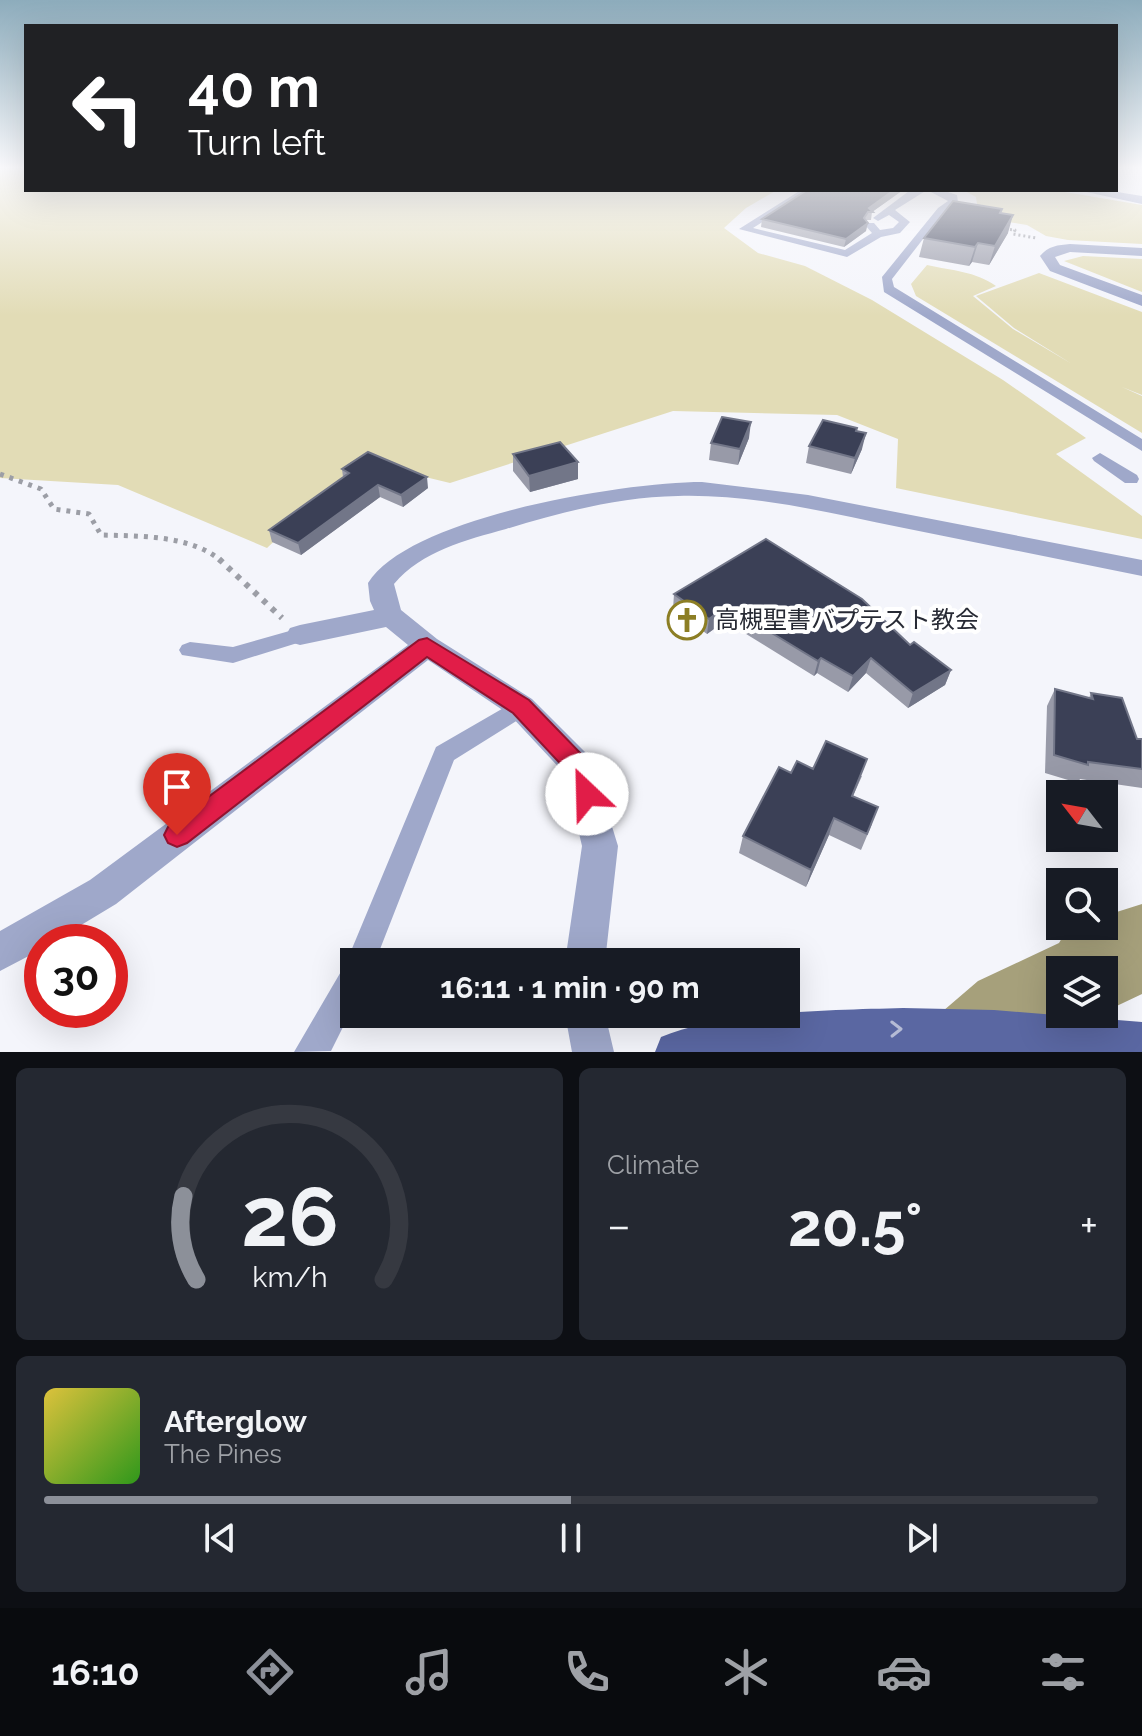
<!DOCTYPE html>
<html lang="en">
<head>
<meta charset="utf-8">
<style>
	body { margin:0; font-family:Raleway,"Noto Sans JP",sans-serif; background:#242831; color:#f1f3f6; height:100vh; display:flex; flex-direction:column; font-size:30px; white-space:nowrap }
	* { box-sizing:border-box; margin:0 }
	p { font-size:26px; color:#9ea1a6 }
	.icon { flex:none; width:44px; height:44px; fill:none; stroke:currentColor; stroke-width:2; stroke-linecap:round; stroke-linejoin:round }
	.map { position:relative; height:1052px; overflow:hidden }
	.details { display:flex; flex-direction:column; gap:16px; padding:16px; background:#0d0f14; flex:1 }
	.details>* { flex:none }
	.hud { position:absolute; left:24px; top:24px; width:1094px; height:168px; border-radius:0px; box-shadow:0 8px 32px #0002; background:#202124; color:#fff; overflow:hidden }
	.needle { width:52px; rotate:301deg }
	.tools { position:absolute; left:1046px; top:780px; display:grid; gap:16px }
	.tools a { display:grid; place-items:center; width:72px; height:72px; border-radius:0px; background:#171b24; box-shadow:0 8px 32px #0002; font-size:40px }
	.speed { position:absolute; left:24px; top:924px; display:flex; gap:16px; font-size:40px; font-weight:700; text-align:center }
	.speed>* { display:grid; place-content:center; width:104px; height:104px; border-radius:50%; background:#171b24; box-shadow:0 8px 32px #0002; line-height:1 }
	.speed .limit { border:12px solid #d22; background:#fff; color:#111 }
	.pin { position:absolute; display:grid; place-items:center; width:68px; height:68px; color:#fff; margin:-82px -34px; border-radius:50% 50% 50% 0; rotate:-45deg; box-shadow:0 0 8px #0007 }
	.pin .icon { rotate:45deg }
	.me { position:absolute; width:88px; margin:-44px; rotate:336deg; stroke-linejoin:round; filter:drop-shadow(0 0 6px #0008) }
	.turn { display:flex; align-items:center; gap:28px; height:168px; padding:0 32px; font-size:36px }
	.turn .icon { width:104px; height:104px; stroke-width:2.5 }
	.turn b { display:block; font-size:56px; line-height:68px }
	.big { font-size:60px; font-weight:700; line-height:1.1 }
	.details .tile { flex:1; display:flex; flex-direction:column; justify-content:center; gap:12px; min-width:0; padding:0 28px; border-radius:12px; background:#242831 }
	.details .dial { align-items:center; gap:0 }
	.dial svg { height:208px; overflow:visible; fill:none; stroke:#363941; stroke-width:7; stroke-linecap:round; text-anchor:middle }
	.dial text { fill:#f1f3f6; stroke:none }
	.song { display:flex; align-items:center; gap:24px }
	.cover { width:96px; height:96px; border-radius:12px; background:linear-gradient(135deg,hsl(50 70% 55%),hsl(110 70% 35%)) }
	.played { height:8px; border-radius:4px; background:linear-gradient(90deg,#8c9099 50%,#363941 50%) }
	.keys { display:flex; justify-content:space-around; direction:ltr }
	.heat { display:flex; justify-content:space-between; align-items:center; font-size:44px; direction:ltr }
	.details .tiles { flex:1; display:grid; gap:16px; grid-template-columns:1fr 1fr }
	.tile:last-child { grid-column:span 2 }
	.trip { position:absolute; left:340px; top:948px; width:460px; height:80px; border-radius:0px; background:#171b24; box-shadow:0 8px 32px #0002; font-weight:700; line-height:80px; text-align:center }
	.menu { display:flex; height:128px; justify-content:space-around; align-items:center; background:#090b0e; color:#9ea1a6 }
	.menu .icon { width:56px; height:56px }
	.menu .on { color:#8c9099 }
	.menu b { font-size:36px; color:#f1f3f6 }
	.map>svg:first-child { display:block }
</style>
</head>
<body>
<div class="map">
<svg width="1142" height="1052" viewBox="0 0 1142 1052">
	<rect width="100%" height="100%" fill="#f4f5fb"/>
	<path fill="#e2dcb6" d="M0,168H26V190H777L746,208L724,228L758,253L805,266L872,300L1003,380L1086,438L1056,454L1142,516V539L896,488L898,439L837,415L673,411L450,483L359,461L267,548L118,485L0,478Z
		M963,190H1053L1142,205V244L1068,240L1046,236L1027,225L962,215L972,211L977,204L976,197Z
		M1083,256L1142,259V292L1064,261Z
		M927,265C954,271 974,271 996,286L973,296L1013,329L1072,364L1014,328L976,296L1039,273L1142,312V395L1122,387L1142,396V433L916,296L911,284Z"/>
	<g fill="none" stroke-linecap="round" stroke-linejoin="round">
		<path fill="#a6a07b" fill-rule="evenodd" d="M1142,904V994L1104,1012V970H1060V1014H1099L1093,1022L1042,1052H922L936,1017L978,981L1059,943L1062,938L1084,926H1104V916Z"/>
		<path stroke="#9c9ea6" stroke-width="3" stroke-dasharray="2 3" stroke-linecap="butt" d="M1005,229L1015,230L1013,234L1036,238"/>
		<path stroke="#9c9ea6" stroke-width="5" stroke-dasharray="4 6" stroke-linecap="butt" d="M0,474L41,489L54,509L89,514L101,535C138,536 192,535 221,561"/>
		<path stroke="#9c9ea6" stroke-width="6" stroke-dasharray="5 7" stroke-linecap="butt" d="M219,559L282,618"/>
		<path fill="#9fa8ca" fill-rule="evenodd" d="M801,190H812L753,228L845,250L872,233L865,225L866,223H874L880,230L893,228L899,222L889,215L878,221L873,218L909,191L927,190L895,210L910,222L900,233L881,237L847,257L739,229Z
			M927,190H942L957,195L958,202L944,212L892,279L894,287L1142,439V451L884,292L882,277L938,208L948,201Z
			M1100,453L1137,475L1139,479L1137,483H1125L1094,461L1092,458Z
			M300,628L307,630L310,635L307,640L233,663L182,655L179,650L182,645L190,642L233,647Z
			M521,698L529,701L532,707L529,713L454,760L375,962H354V1005L331,1051L294,1052L346,963L436,747Z"/>
		<path fill="#9fa8ca" fill-rule="evenodd" d="M1077,190H1105L1142,196V204Z
			M1070,244L1142,248V256L1070,252L1055,257L1060,265L1142,295V306L1050,271L1040,256C1048,246 1058,245 1070,244Z
			M702,482L808,495L1142,560V576C1061,560 980,543 899,527C826,512 752,494 678,496C619,497 562,512 506,529C466,540 422,551 394,584L401,610L437,639L532,699L591,758L618,846L605,962H565L582,846L565,774L510,715L428,660L116,904L53,942H42V949L0,971V931L90,880L408,645L386,627L300,645L290,642L286,635L290,628L300,625L374,610L370,601L368,583C410,516 626,482 702,482Z
			M565,1014H605L614,1052H572Z"/>
		<path fill="#5a67a2" fill-rule="evenodd" d="M903,1008L994,1010L1142,1022V1052H655L661,1037C724,1011 833,1010 903,1008Z"/>
	</g>
	<path fill="#989aa8" d="M807,190H903L872,212L871,220H866V231L844,247L761,227L762,219Z
		M1002,209L1001,213L1008,233L989,265L972,262L969,266L919,257L924,238Z
		M857,431L862,449L851,474L806,463L809,446Z
		M749,438L738,465L709,460L711,443Z
		M513,454L578,462V479L530,492L513,471Z
		M342,469L428,488L403,507L380,497L301,555L272,542L269,530L343,477Z
		M674,594L910,645L951,670L945,685L908,708L866,673L848,692L817,673L814,676L725,621L707,634L673,609Z
		M1055,689L1089,698L1091,693L1137,739H1142V788L1080,779L1078,783L1045,773L1047,706Z
		M813,769L862,776L853,796L872,824L861,850L829,835L806,887L739,853L743,836L791,773Z"/>
	<path fill="#727688" d="M894,190H903L872,212L869,208Z
		M1013,215L1008,233L989,265L995,246Z
		M868,223L866,231L844,247L846,239Z
		M978,243L972,262L969,266L975,247Z
		M751,422L749,438L738,465L740,449Z
		M866,433L862,449L851,474L855,458Z
		M578,462V479L530,492L529,476Z
		M427,477L428,488L403,507L401,495Z
		M378,485L380,497L301,555L298,543Z
		M727,606L725,621L707,634L709,619Z
		M821,658L817,673L814,676L818,661Z
		M871,658L866,673L848,692L853,676Z
		M951,670L945,685L908,708L913,693Z
		M834,818L829,835L806,887L811,870Z"/>
	<path fill="#3b4056" stroke="#727688" stroke-width="2" d="M807,190H894L869,208L873,212H868L864,218L868,223L846,239L762,219Z
		M953,201L1002,209L1000,213L1013,215L995,246L978,243L975,247L924,238Z
		M722,417L751,422L740,449L711,443Z
		M823,420L857,428L856,431L866,433L855,458L809,446Z
		M560,442L578,462L529,476L513,454Z
		M368,452L427,477L401,495L378,485L298,543L269,530L349,473L342,469Z
		M766,539L862,599L910,645L914,642L951,670L913,693L871,658L853,676L821,658L818,661L727,606L709,619L674,594Z
		M1055,689L1093,699L1091,693L1122,698L1137,739H1142V769L1088,762V765L1054,755Z
		M826,741L867,759L852,796L878,807L867,834L834,818L811,870L743,836L779,767L791,773L797,761L813,769Z"/>
	<defs><path id="oneway-chevron" d="M-2-3.5L2.5 0L-2 3.5" fill="none" stroke-width="1.6" stroke-linecap="round" stroke-linejoin="round" transform="scale(2)"/></defs>
	<use stroke="#b5bbd5" href="#oneway-chevron" transform="translate(896 1029) rotate(-1)"/>
	<linearGradient id="sky" x2="0" y2="1"><stop stop-color="#8dacbc"/><stop offset="0.53" stop-color="#fafafd"/><stop offset="1" stop-color="#fafafd" stop-opacity="0"/></linearGradient>
	<rect width="1142" height="316" fill="url(#sky)"/>
	<path fill="#e11d48" stroke="#92132f" stroke-width="2" d="M427,638L529,700L588,761L599,794L596,802L587,805L578,802L569,773L513,713L427,657L187,843L177,847L168,843L164,835L168,827L419,640Z"/>
	<defs>
		<symbol id="church-ring" viewBox="-11 -11 22 22"><circle r="9.5" fill="#fff" stroke="#8c7e24" stroke-width="1.5"/><path d="M-1.2-6h2.4v3.5h3.3v2.4h-3.3V6h-2.4V-.1h-3.3v-2.4h3.3Z" fill="#8c7e24"/></symbol>
	</defs>
	<g fill-rule="evenodd">
		<use href="#church-ring" x="665" y="598" width="44" height="44"/>
	</g>
	<g text-anchor="middle" stroke-width="8" stroke-linejoin="round" paint-order="stroke">
		<g font-size="24" fill="#272a34" stroke="#fff" text-anchor="start">
			<text x="715" y="628">高槻聖書バプテスト教会</text>
		</g>
	</g>
</svg>
<div class="tools">
<a><svg class="needle" viewBox="-14 -14 28 28"><path d="M0-13l5 13h-10z" fill="#e53935"/><path d="M0 13l5-13h-10z" fill="#9ea1a6"/></svg></a>
<a><svg class="icon" aria-label="search" viewBox="0 0 24 24"><circle cx="10" cy="10" r="6"/><path d="M15 15l6 6"/></svg></a>
<a><svg class="icon" aria-label="layers" viewBox="0 0 24 24"><path d="M12 4l9 5-9 5-9-5zM3 14l9 5 9-5"/></svg></a>
</div>
<div class="speed"><div class="limit">30</div></div>
<div class="pin" style="left:177px;top:835px;background:#d93025"><svg class="icon" aria-label="arrive" viewBox="0 0 24 24"><path d="M6 21V4h12l-3 4 3 4H6"/></svg></div>
<svg class="me" style="left:587px;top:794px" viewBox="-20 -20 40 40"><circle r="19" fill="#fff"/><path d="M0-13L10 11 0 6-10 11z" fill="#e11d48"/></svg>
<div class="trip">16:11 · 1 min · 90 m</div>
<div class="hud">
<div class="turn"><svg class="icon" aria-label="left" viewBox="0 0 24 24"><path d="M17 20v-9H6M10 6l-5 5 5 5"/></svg><div><b>40 m</b>Turn left</div></div>
</div>
</div>
<section class="details">
<div class="tiles">
<div class="tile dial"><svg viewBox="0 0 100 80">
<path d="M14 69A42 42 0 1 1 86 69"/>
<path d="M14 69A42 42 0 0 1 9 37" stroke="#8c9099"/>
<text x="50" y="56" font-size="32" font-weight="700">26</text>
<text x="50" y="72" font-size="11">km/h</text>
</svg></div>
<div class="tile"><p>Climate</p>
<div class="heat"><a>−</a><b class="big">20.5°</b><a>+</a></div>
</div>
<div class="tile">
<div class="song"><i class="cover"></i><div><b>Afterglow</b><p>The Pines</p></div></div>
<div class="played"></div>
<div class="keys"><svg class="icon" aria-label="previous" viewBox="0 0 24 24"><path d="M18 5L8 12l10 7zM5 5v14"/></svg><svg class="icon" aria-label="pause" viewBox="0 0 24 24"><path d="M8 5v14M16 5v14"/></svg><svg class="icon" aria-label="next" viewBox="0 0 24 24"><path d="M6 5l10 7-10 7zM19 5v14"/></svg></div>
</div>
</div>
</section>
<nav class="menu">
<b>16:10</b>
<svg class="icon on" aria-label="directions" viewBox="0 0 24 24"><path d="M12 3l9 9-9 9-9-9zM9 14v-3h6M13 9l2 2-2 2"/></svg>
<svg class="icon" aria-label="music" viewBox="0 0 24 24"><path d="M9 18V5l10-2v13"/><circle cx="6" cy="18" r="3"/><circle cx="16" cy="16" r="3"/></svg>
<svg class="icon" aria-label="phone" viewBox="0 0 24 24"><path d="M5 4h4l2 5-3 2q2 4 5 5l2-3 5 2v4C11 20 4 13 5 4z"/></svg>
<svg class="icon" aria-label="climate" viewBox="0 0 24 24"><path d="M12 3v18M4 7l16 10M4 17L20 7"/></svg>
<svg class="icon" aria-label="car" viewBox="0 0 24 24"><path d="M5 17H2v-5l4-1 3-4h7l3 4 3 1v5h-3M9 17h6M6 11h13"/><circle cx="7" cy="17" r="2"/><circle cx="17" cy="17" r="2"/></svg>
<svg class="icon" aria-label="filters" viewBox="0 0 24 24"><path d="M4 7h16M4 17h16"/><circle cx="9" cy="7" r="2"/><circle cx="15" cy="17" r="2"/></svg>
</nav>
</body>
</html>
